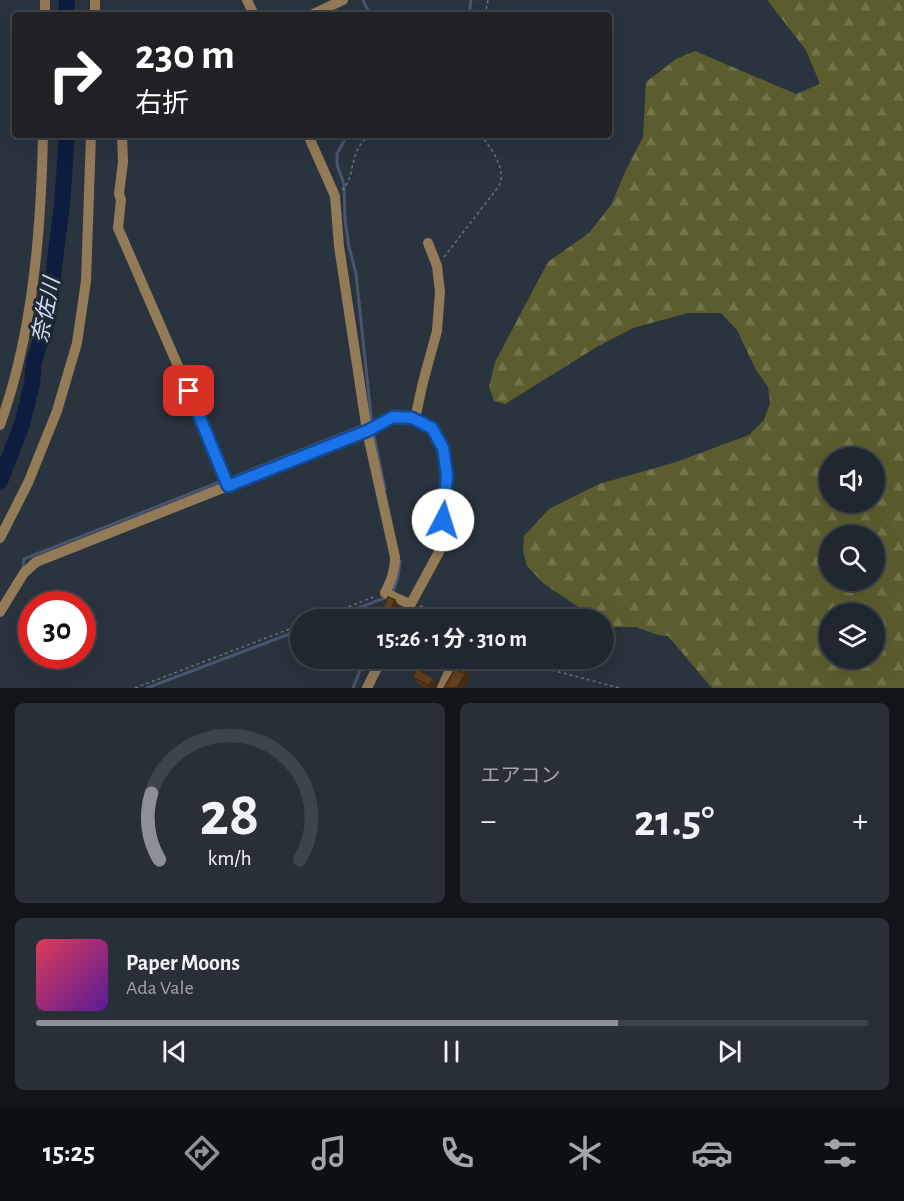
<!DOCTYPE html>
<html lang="ja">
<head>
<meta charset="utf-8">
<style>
	body { margin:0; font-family:"Alegreya Sans","Noto Sans JP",sans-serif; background:#282f36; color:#f1f3f6; height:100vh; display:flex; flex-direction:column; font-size:22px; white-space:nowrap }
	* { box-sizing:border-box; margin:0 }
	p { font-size:20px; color:#a2a5aa }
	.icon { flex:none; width:33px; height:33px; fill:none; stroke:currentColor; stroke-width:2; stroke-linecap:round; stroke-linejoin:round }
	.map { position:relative; height:688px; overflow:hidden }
	.panel { display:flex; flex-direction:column; gap:15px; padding:15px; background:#121519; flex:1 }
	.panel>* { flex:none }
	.hud { position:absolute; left:12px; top:12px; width:600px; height:126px; border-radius:6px; box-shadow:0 6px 24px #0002,0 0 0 2px #3d444a; background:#202124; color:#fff; overflow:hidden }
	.controls { position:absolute; left:819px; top:447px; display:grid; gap:12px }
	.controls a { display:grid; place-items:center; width:66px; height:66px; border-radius:50%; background:#20272e; box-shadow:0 6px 24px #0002,0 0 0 2px #3d444a; font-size:30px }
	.speed { position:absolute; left:18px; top:591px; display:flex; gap:12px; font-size:30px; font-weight:700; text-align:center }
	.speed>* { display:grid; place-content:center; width:78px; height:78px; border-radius:50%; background:#20272e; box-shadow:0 6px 24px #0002,0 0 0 2px #3d444a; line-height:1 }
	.speed .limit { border:9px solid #d22; background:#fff; color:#111 }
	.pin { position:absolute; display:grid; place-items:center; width:51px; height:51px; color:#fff; margin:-26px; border-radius:12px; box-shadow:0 3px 9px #0006 }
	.me { position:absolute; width:66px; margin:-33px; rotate:5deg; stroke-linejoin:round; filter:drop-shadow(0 0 4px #0008) }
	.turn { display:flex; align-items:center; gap:21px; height:126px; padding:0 24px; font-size:27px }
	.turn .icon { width:78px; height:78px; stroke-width:2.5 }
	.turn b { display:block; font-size:42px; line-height:51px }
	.big { font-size:45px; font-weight:700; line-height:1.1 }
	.panel .card { flex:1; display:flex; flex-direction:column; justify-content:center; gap:9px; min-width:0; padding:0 21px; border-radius:9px; background:#282f36 }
	.panel .dial { align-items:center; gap:0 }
	.dial svg { height:156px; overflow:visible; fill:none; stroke:#3d444a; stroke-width:7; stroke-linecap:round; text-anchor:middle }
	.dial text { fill:#f1f3f6; stroke:none }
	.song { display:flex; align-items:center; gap:18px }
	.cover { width:72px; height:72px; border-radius:9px; background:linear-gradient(135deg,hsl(350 70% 55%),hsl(270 70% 35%)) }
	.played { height:6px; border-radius:3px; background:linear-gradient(90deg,#8c9099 70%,#3d444a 70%) }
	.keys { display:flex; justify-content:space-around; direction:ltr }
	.heat { display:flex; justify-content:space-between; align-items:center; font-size:33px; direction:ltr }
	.panel .tiles { flex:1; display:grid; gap:15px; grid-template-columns:1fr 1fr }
	.card:last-child { grid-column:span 2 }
	.trip { position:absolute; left:290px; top:609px; width:324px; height:60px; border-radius:30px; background:#20272e; box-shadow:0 6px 24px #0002,0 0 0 2px #3d444a; font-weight:700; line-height:60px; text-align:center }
	.dock { display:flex; height:96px; justify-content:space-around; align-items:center; background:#0d1012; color:#a2a5aa }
	.dock .icon { width:42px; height:42px }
	.dock .selected { color:#8c9099 }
	.dock b { font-size:27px; color:#f1f3f6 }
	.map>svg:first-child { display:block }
</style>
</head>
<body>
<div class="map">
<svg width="904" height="688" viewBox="0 0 904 688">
	<defs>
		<pattern id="forest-firs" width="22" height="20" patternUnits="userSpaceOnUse" patternTransform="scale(1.5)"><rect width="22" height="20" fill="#5c5d2e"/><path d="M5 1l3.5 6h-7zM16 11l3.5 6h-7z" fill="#72744c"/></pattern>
	</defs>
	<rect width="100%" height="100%" fill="#2a343e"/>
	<path fill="url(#forest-firs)" fill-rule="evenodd" d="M767,0H904V688H712L668,636L658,635L636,627H607L603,624V620L596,619L543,583L527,566L523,551L524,536L549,509L599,484L676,462L749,435L764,420L770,403L768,387L755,368L737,330L721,313H688L633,328L595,348L505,404L494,401L489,387L495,362L548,262L589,233L611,205L626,170L643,137L646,82L676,59L695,51L796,94L820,84L806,50ZM830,458H874V502H830ZM830,536H874V580H830ZM830,614H874V658H830Z"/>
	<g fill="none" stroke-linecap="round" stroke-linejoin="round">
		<path stroke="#49556f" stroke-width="3" d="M363,0L370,15
			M469,15L471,0
			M347,135L337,154V165L344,184L345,220L349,247L356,274L372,425
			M373,431L385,489
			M228,479L364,425
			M23,568L24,559L222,481
			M392,595L398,577L400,561
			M327,620L387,597
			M381,620L386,609
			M147,688L300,630
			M353,688L365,658"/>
		<path stroke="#0e1d3f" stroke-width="16" d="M66,15L67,0
			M0,481L22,424L32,384L34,362L39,345L44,334L47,323L62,205L67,135"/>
		<path stroke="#6a737b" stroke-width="1.5" stroke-dasharray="3 3" stroke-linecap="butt" d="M485,15L488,0
			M342,190C352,180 351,168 355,156C357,148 363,140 370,135
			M444,257L499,186C507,168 491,149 481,135
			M420,606L482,620
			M315,620L376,596
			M525,658L540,667L620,688
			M135,688L300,625"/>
		<path stroke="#947b58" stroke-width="10" d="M247,0L254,15
			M45,15V0
			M95,15V0
			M311,15L343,0
			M122,135L123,162L119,194L121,200L118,228L208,435L228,486
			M308,135L335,196L339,246L367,431L395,557C395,571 391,581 385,593L410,604
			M415,419L423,382L437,331L440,292L437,266L428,243
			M0,425C33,334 41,231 43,135
			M0,538L28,483L57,411L77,343L86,281L91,135
			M0,612L24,573L36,562L367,431L393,417L412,418L431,428L443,448L447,475L445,504L439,552L402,620
			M367,688L382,658
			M442,688L455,658"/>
	</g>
	<path fill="#57381c" d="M395,600L399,606L394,617L388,615L383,608Z
		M420,658H445L438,672L425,665Z
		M461,658L478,663L474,670L472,669L468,676L465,674L469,680L461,672L457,666Z
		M413,677L438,684L435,688H426L417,683Z"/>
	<path fill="#472e16" d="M395,600L399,606L394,617L390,611Z
		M434,658H445L438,672L432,663Z
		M473,658H475L478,663L474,670L470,664Z
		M484,662L486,665L482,672L480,669Z
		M467,663L472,669L468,676L463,670Z
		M465,674L469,680L465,688H457Z
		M433,678L438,684L435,688H430L429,686Z"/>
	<path fill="#654120" stroke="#472e16" stroke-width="1.5" d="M388,597L395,600L390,611L383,608Z
		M423,658H434L432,663Z
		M461,658H473L470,664L467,663L463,670L457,666Z
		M481,660L484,662L480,669L477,667Z
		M417,669L433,678L429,686L413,677Z
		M455,669L465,674L457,688H444Z"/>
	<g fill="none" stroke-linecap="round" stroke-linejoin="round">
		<defs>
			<path id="route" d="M189,391L228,486L367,431L393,417L412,418L432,428L443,448L447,475L443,520"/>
		</defs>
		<use href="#route" stroke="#114b97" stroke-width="15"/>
		<use href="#route" stroke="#1a73e8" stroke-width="10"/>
	</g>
	<g text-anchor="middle" stroke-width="6" stroke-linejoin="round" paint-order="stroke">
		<g font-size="22" font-style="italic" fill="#d1def9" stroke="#202a34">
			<text transform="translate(45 310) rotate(-79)" y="8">奈佐川</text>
		</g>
	</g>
</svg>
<div class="controls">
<a><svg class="icon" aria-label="sound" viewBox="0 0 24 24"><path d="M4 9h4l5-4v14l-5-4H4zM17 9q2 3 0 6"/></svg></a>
<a><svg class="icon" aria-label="search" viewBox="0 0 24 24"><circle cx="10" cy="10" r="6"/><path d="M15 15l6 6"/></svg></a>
<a><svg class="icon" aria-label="layers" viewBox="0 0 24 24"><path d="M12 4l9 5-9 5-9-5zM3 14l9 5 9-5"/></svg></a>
</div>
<div class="speed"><div class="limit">30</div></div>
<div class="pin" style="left:189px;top:391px;background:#d93025"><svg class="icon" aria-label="arrive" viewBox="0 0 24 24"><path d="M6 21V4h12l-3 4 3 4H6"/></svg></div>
<svg class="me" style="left:443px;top:520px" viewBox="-20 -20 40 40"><circle r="19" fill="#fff"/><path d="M0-13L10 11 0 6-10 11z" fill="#1a73e8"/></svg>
<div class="trip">15:26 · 1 分 · 310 m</div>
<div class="hud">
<div class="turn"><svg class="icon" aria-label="right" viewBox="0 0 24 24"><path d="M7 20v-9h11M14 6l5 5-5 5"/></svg><div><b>230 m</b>右折</div></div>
</div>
</div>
<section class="panel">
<div class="tiles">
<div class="card dial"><svg viewBox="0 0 100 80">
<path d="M14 69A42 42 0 1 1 86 69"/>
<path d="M14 69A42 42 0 0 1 10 35" stroke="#8c9099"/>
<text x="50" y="56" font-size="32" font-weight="700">28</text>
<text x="50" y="72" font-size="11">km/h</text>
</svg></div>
<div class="card"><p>エアコン</p>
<div class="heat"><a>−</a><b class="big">21.5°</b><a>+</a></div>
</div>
<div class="card">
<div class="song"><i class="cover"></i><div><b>Paper Moons</b><p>Ada Vale</p></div></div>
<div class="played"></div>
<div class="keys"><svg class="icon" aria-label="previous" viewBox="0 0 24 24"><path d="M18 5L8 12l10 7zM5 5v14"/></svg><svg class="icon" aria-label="pause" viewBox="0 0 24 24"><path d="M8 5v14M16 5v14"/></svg><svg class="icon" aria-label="next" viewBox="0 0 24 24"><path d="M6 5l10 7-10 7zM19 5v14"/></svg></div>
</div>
</div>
</section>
<nav class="dock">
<b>15:25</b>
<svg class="icon selected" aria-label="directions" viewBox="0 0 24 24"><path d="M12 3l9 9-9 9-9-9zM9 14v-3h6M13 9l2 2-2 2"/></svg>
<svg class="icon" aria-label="music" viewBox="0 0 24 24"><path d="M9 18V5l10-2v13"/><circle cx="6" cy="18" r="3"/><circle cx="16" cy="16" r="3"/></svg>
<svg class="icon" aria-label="phone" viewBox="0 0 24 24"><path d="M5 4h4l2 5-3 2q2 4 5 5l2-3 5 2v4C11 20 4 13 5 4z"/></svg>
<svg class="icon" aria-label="climate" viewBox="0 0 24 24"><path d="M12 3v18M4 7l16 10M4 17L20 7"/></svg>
<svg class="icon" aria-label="car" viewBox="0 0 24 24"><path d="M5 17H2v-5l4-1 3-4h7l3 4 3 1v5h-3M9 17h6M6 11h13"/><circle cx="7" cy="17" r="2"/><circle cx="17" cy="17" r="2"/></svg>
<svg class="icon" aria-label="filters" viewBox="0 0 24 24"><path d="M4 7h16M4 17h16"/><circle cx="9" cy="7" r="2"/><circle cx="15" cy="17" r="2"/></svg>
</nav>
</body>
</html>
